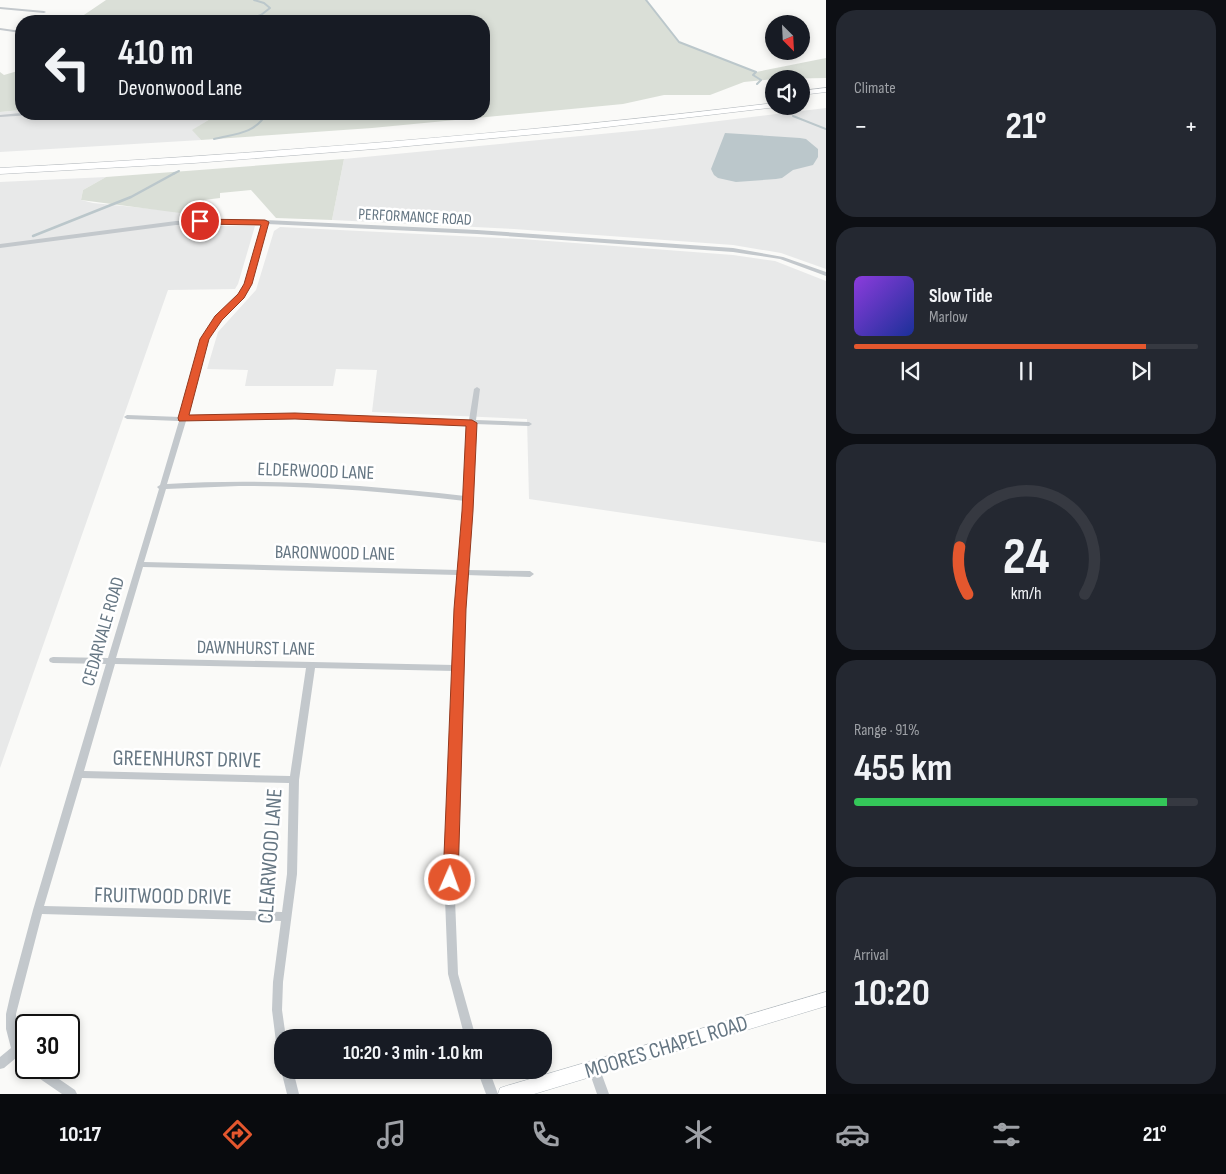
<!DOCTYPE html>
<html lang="en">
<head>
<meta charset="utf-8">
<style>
	body { margin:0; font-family:"Sofia Sans Condensed",sans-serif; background:#242831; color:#f1f3f6; height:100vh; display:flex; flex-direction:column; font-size:19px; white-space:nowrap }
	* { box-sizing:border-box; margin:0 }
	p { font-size:16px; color:#9ea1a6 }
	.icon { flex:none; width:28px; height:28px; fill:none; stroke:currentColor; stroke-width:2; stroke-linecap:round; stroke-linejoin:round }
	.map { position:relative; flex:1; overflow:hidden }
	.side { display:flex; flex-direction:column; gap:10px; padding:10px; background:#0d0f14; width:400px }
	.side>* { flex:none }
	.hud { position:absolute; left:15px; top:15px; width:475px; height:105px; border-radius:20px; box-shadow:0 2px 8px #0003; background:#171b24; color:#f1f3f6; overflow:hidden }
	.needle { width:32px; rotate:156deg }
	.fabs { position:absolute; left:765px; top:15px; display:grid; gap:10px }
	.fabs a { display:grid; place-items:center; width:45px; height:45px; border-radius:50%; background:#171b24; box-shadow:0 2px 8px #0003; font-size:25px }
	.speed { position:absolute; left:15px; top:1014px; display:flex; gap:10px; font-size:25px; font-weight:700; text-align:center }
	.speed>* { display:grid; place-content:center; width:65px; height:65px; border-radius:50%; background:#171b24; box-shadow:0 2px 8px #0003; line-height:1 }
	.speed .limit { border:2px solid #111; border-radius:8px; background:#fff; color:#111 }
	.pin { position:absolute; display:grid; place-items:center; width:42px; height:42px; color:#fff; margin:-21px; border:2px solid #fff; border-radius:50%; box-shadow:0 1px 5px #0007 }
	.me { position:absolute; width:55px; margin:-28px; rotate:2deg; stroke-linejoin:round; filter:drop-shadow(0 0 4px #0008) }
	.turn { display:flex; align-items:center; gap:18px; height:105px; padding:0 20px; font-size:22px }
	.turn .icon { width:65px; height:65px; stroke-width:2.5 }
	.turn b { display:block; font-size:35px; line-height:42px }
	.big { font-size:38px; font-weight:700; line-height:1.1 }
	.side .card { flex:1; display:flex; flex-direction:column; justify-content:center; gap:8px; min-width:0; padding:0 18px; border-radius:20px; background:#242831 }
	.side .dial { align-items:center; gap:0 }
	.dial svg { height:130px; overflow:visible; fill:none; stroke:#363941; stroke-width:7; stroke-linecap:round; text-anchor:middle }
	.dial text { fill:#f1f3f6; stroke:none }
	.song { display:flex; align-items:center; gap:15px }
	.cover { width:60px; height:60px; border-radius:8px; background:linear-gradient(135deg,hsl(270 70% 55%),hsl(230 70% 35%)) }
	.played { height:5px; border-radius:2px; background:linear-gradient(90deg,#e4572e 85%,#363941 85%) }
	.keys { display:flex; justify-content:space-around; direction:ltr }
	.heat { display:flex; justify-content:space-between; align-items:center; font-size:28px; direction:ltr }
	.charge { height:8px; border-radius:4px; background:linear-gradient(90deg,#34c759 91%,#363941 0) }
	.trip { position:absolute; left:274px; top:1029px; width:278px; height:50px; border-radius:20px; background:#171b24; box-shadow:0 2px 8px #0003; font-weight:700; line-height:50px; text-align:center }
	.menu { display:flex; height:80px; justify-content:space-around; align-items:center; background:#090b0e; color:#9ea1a6 }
	.menu .icon { width:35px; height:35px }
	.menu .on { color:#e4572e }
	.menu b { font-size:22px; color:#f1f3f6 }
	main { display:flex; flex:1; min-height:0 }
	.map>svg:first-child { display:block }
</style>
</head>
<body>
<main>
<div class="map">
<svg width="826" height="1094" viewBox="0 0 826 1094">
	<rect width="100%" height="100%" fill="#fafaf8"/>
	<path fill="#e8e9e9" d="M826,108V269L781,253L733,245L514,229L332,220L344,159L653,129Z
		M21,110V114L216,115L193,130L201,140L0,152V112Z
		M106,177L83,190L81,200L93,203L194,213L189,226H255L238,284L235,289L168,290L0,768V182Z
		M280,227L522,239L733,255L775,261L826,281V543L529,499L527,419L372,412L377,370L336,369L333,386H245L248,370L207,369L218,332L256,290L274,231Z"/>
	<path fill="#dadfd7" d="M106,0H646L679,42L756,72L826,58V78L774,79L744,82L710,95H664L623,104L540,112L372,128L201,140L192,130L215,116L201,114H484V21H29L38,15L78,19Z
		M21,70V110L0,112V72L4,75Z
		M344,159L332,220L276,218L251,190L220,193V198L204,200L203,216L81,200L83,190L106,177Z"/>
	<path fill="#bbc7cb" d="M725,133L800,138L806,139L818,149V157L813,165L793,170L782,178L776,179L736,182L718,178L714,175L711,169Z"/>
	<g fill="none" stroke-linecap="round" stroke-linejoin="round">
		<path stroke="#bbc7cb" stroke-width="2" d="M646,0L679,42L756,72L753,75L761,80L757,84
			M242,21L261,15L270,8L264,3L254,0
			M793,116L826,129
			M214,139C234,134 255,134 266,114
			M173,174L179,171"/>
		<path stroke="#bbc7cb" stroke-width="2.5" d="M33,236L131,197L175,173"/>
		<defs>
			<path id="secondary" d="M826,992V1006L534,1094H498L500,1088L506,1086Z"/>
			<path id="highway" d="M826,88V92L801,95V91Z
				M774,103V106L777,107L581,130L387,148L194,163L0,174V168C259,154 516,134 774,103Z"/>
		</defs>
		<use href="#secondary" stroke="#b3babf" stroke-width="1"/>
		<use href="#highway" stroke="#b4b9bd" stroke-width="1"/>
		<path fill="#c3c8cc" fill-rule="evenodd" d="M0,7L44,11L46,12L44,13L0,9Z
			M0,28L21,31V33L0,30Z
			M21,113L33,114L31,115L0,117V115Z
			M265,220L477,230L733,248L783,257L826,272V276L780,259L733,252L477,234L267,224L251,284L243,297L220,319L207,339L187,417L295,414L469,420L474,389L477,387L480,389L476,420L529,422L532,424L529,426L475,424L472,511L466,570L530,571L534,574L530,577L466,575L455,899L458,974L476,1038H465L448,974L445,899L454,671L315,668L299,780L297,874L283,982L282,1010L286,1038H282V1055L278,1054L277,1050L272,1010L273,982L281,921L42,914L16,1014V1029L22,1047L26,1053V1066L22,1065L16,1058L4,1068L0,1069V1057L11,1048L6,1029V1014L11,992L33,910L106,664L53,663L50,662L49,660L50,658L53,657L108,658L159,489L157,487L160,485L179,421L127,419L124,417L127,415L180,417L201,339L216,317L239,295L245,284L262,224L176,225L0,248V244L176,221ZM295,418L469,424L465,496C366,485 267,478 167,484L186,421ZM239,486C315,486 390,492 465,501L458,570L144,562L166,489ZM143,567L458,575L454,665L116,658ZM115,664L306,668L290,776L84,771ZM82,778L289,783L287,874L282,912L44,906Z
			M594,1063L598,1064L609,1094H597L588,1068L590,1064Z
			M28,1068H43L75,1090L77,1094H62L30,1072Z
			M282,1068V1070H293L299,1094H287L281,1070Z
			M477,1070H489L498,1094H486Z"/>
		<use href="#secondary" fill="#fff" fill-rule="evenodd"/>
		<use href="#highway" fill="#fff" fill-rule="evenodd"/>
	</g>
	<path fill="#e4572e" stroke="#94391e" d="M197,219L265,220L269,222L252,284L244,298L222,320L209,339L189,415L295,413L472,420L477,423L473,511L466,609L458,880L456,885L450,886L445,885L443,880L454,609L462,511L466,426L295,419L179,421L178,418L200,339L215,316L238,294L244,284L261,225L200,224L197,223Z"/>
	<g text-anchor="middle" stroke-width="5" stroke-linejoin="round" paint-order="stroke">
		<g font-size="16" fill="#657683" stroke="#fff">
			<text transform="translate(415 216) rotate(3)" y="6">PERFORMANCE ROAD</text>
		</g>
		<g font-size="19" fill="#657683" stroke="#fff">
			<text transform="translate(316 470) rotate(2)" y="7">ELDERWOOD LANE</text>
			<text transform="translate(335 552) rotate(1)" y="7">BARONWOOD LANE</text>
			<text transform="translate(102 631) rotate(-74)" y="7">CEDARVALE ROAD</text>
			<text transform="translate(256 647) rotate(1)" y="7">DAWNHURST LANE</text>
		</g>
		<g font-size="22" fill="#657683" stroke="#fff">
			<text transform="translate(187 758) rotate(1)" y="8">GREENHURST DRIVE</text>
			<text transform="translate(269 856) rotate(-86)" y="8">CLEARWOOD LANE</text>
			<text transform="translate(163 895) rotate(1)" y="8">FRUITWOOD DRIVE</text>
			<text transform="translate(666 1046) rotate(-17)" y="8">MOORES CHAPEL ROAD</text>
		</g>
	</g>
</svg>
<div class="fabs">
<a><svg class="needle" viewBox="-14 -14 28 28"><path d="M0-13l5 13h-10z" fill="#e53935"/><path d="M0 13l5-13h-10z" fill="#9ea1a6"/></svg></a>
<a><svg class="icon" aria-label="sound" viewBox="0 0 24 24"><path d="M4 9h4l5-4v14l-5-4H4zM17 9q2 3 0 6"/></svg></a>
</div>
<div class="speed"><div class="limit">30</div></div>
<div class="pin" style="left:200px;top:221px;background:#d93025"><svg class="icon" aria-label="arrive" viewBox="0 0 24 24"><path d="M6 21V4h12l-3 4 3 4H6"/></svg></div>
<svg class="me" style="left:450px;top:880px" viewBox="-20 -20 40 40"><circle r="17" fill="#e4572e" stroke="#fff" stroke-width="3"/><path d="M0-11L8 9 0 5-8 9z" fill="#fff"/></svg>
<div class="trip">10:20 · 3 min · 1.0 km</div>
<div class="hud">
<div class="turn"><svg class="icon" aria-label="left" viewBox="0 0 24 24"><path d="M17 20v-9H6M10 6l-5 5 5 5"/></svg><div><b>410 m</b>Devonwood Lane</div></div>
</div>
</div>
<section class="side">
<div class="card"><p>Climate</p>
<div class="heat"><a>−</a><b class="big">21°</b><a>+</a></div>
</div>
<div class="card">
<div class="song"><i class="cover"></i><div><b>Slow Tide</b><p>Marlow</p></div></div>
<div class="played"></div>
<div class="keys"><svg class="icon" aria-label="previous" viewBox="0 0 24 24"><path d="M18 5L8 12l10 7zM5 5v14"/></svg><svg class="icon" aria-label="pause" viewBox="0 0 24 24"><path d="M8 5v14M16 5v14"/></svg><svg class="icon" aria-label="next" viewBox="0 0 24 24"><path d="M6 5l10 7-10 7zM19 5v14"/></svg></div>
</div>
<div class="card dial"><svg viewBox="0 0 100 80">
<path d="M14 69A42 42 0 1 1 86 69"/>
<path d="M14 69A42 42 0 0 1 9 40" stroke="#e4572e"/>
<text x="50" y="56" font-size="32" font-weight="700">24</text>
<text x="50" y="72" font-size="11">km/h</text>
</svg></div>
<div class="card"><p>Range · 91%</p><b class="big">455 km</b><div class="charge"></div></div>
<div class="card"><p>Arrival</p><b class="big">10:20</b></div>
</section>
</main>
<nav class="menu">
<b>10:17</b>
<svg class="icon on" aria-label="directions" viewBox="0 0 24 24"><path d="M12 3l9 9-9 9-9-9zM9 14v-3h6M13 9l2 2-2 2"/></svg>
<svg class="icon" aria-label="music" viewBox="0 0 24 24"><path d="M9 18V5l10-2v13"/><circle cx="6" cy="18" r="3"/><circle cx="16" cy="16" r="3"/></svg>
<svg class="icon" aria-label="phone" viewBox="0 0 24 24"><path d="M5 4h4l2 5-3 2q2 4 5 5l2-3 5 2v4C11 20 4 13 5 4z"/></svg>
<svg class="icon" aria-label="climate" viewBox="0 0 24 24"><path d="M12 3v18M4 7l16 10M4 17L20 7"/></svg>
<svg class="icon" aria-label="car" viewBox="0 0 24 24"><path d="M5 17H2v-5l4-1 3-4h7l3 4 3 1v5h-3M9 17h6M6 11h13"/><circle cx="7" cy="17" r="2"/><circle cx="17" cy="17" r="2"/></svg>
<svg class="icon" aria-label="filters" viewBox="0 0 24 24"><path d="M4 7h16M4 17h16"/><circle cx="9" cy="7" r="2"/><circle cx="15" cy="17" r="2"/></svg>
<b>21°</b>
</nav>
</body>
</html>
